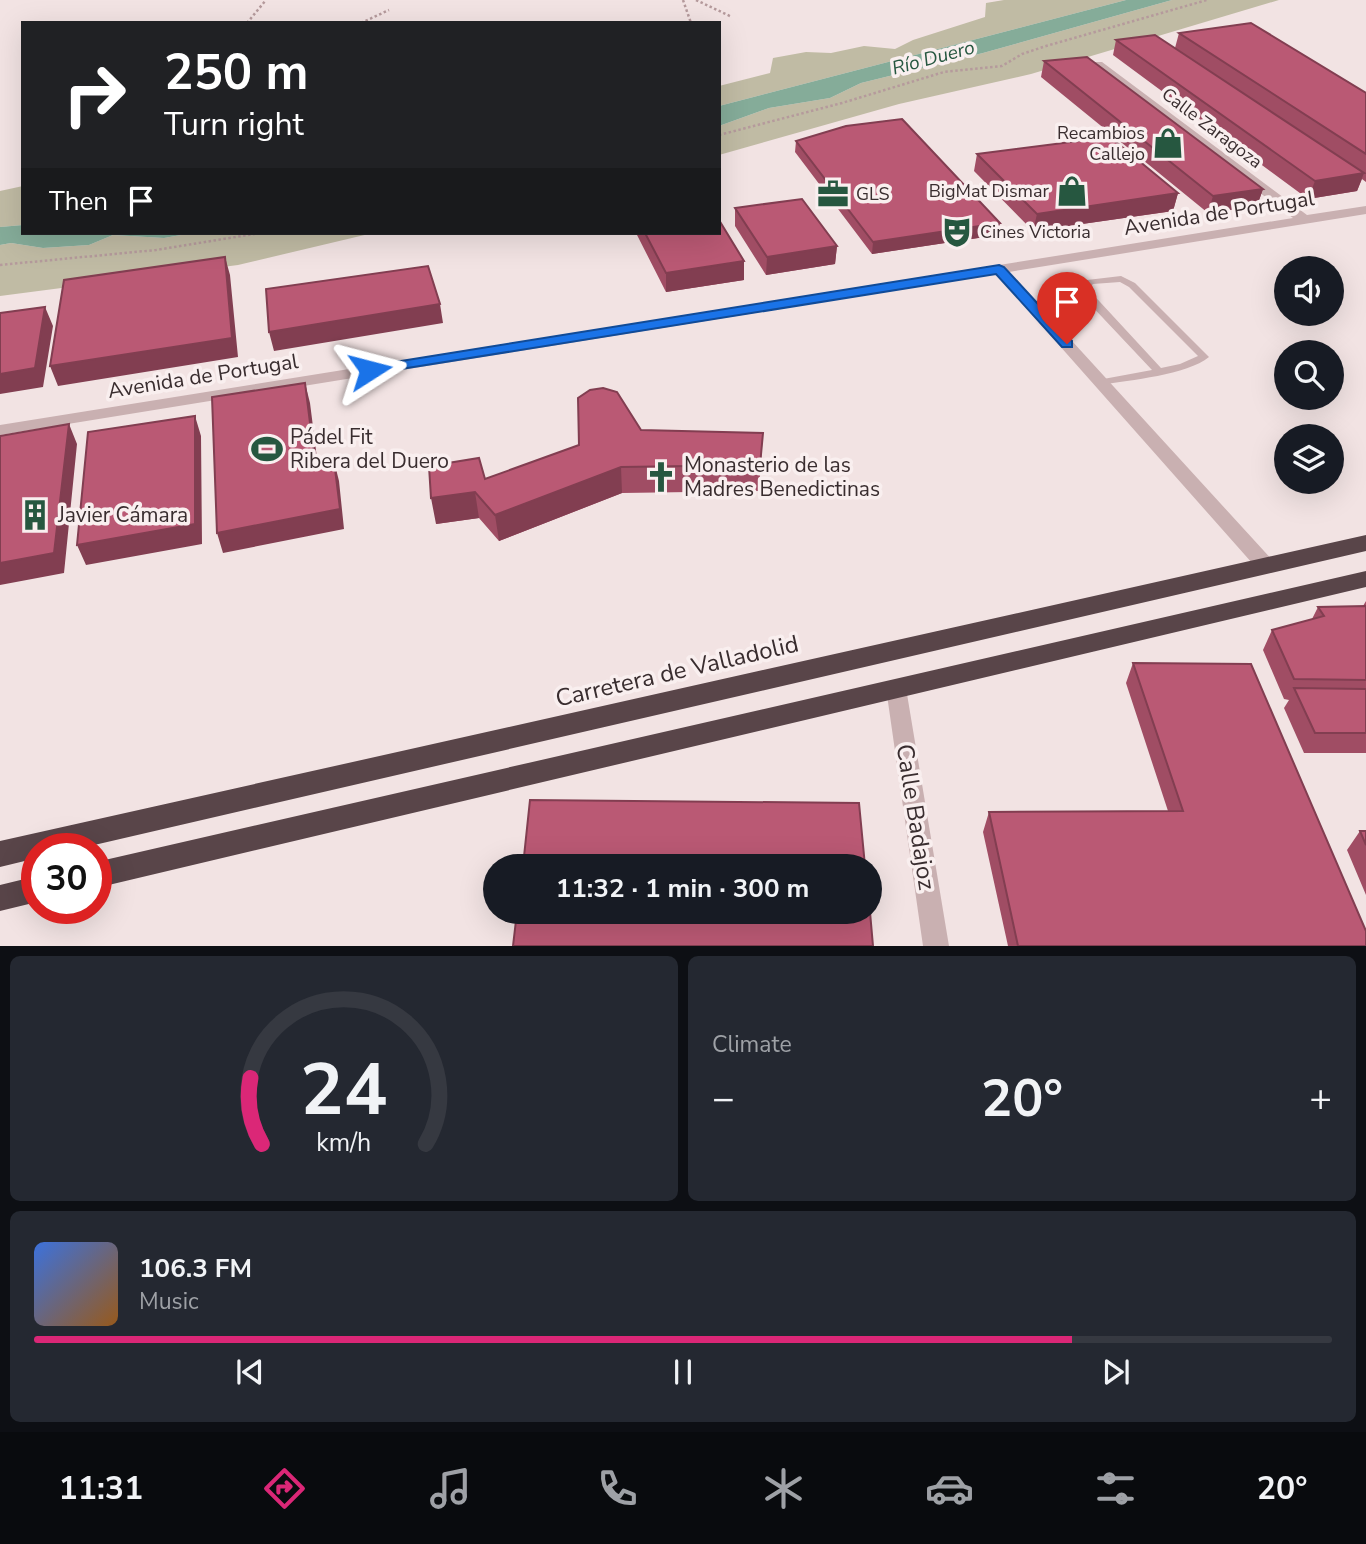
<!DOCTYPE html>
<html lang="en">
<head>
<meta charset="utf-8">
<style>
	body { margin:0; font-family:"Nunito Sans",sans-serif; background:#242831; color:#f1f3f6; height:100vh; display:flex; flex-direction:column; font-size:26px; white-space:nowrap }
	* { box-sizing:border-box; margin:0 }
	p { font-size:23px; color:#9ea1a6 }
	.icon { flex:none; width:38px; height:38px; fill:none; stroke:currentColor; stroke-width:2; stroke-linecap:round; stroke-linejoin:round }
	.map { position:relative; height:946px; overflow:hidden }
	.side { display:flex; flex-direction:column; gap:10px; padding:10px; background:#0d0f14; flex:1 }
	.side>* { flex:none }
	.guide { position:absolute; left:21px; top:21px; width:700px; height:214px; border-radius:0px; box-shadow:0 7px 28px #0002; background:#202124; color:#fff; overflow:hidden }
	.buttons { position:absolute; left:1274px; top:256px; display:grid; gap:14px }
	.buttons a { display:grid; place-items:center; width:70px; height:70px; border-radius:50%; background:#171b24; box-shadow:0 7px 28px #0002; font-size:35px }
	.speed { position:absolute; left:21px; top:833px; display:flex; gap:14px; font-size:35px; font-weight:700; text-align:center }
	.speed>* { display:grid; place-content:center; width:91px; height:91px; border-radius:50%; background:#171b24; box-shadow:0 7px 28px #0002; line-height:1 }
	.speed .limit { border:10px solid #d22; background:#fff; color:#111 }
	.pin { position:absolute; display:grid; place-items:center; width:60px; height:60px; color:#fff; margin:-72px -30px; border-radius:50% 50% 50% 0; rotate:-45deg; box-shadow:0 0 7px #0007 }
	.pin .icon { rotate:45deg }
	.me { position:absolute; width:77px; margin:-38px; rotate:81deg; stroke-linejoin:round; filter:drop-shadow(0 0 5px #0008) }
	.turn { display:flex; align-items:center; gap:24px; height:147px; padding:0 28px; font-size:32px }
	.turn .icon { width:91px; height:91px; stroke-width:2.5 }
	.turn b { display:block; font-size:49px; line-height:60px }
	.then { display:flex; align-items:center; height:66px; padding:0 28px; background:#0003; gap:14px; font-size:26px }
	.big { font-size:52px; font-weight:700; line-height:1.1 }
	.side .widget { flex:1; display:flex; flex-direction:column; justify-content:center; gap:10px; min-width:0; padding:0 24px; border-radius:10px; background:#242831 }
	.side .dial { align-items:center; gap:0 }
	.dial svg { height:182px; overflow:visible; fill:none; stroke:#363941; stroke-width:7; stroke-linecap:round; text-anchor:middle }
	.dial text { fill:#f1f3f6; stroke:none }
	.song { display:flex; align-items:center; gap:21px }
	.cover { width:84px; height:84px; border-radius:10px; background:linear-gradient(135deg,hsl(220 70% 55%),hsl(30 70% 35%)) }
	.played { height:7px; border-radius:4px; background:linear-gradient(90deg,#db2777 80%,#363941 80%) }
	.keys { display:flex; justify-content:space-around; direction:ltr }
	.heat { display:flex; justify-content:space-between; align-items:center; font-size:38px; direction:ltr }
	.side .tiles { flex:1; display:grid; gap:10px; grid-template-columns:1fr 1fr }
	.widget:last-child { grid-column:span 2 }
	.trip { position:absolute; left:483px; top:854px; width:399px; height:70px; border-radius:35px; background:#171b24; box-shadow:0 7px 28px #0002; font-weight:700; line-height:70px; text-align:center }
	.tabs { display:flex; height:112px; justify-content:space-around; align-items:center; background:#090b0e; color:#9ea1a6 }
	.tabs .icon { width:49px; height:49px }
	.tabs .active { color:#db2777 }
	.tabs b { font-size:32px; color:#f1f3f6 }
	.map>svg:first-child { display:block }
</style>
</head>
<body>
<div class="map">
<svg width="1366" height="946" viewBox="0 0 1366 946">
	<rect width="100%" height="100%" fill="#f2e3e3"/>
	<path fill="#c0bba4" d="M1004,0H1126L719,106V86L770,73L773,58L806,52L831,53L864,46L895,49L913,40L985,17L986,3Z
		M1172,0H1279L1031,74L899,104L719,155V126L769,108L830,98L861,83L983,53Z
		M23,186V225L0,227V191Z
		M192,233H373L238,265L0,296V245L11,243L43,248L89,245L113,235L164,238Z"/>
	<path fill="#85ac99" d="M1126,0H1172L983,53L861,83L830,98L769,108L719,126V106Z
		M23,225V233H192L164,238L113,235L89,245L43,248L11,243L0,245V227Z"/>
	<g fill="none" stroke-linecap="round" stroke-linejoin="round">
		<path stroke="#b59a9c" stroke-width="2.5" stroke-dasharray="2.5 2.5" stroke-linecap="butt" d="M683,0L691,23
			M696,0L732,17
			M247,23L266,0
			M361,23L389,10
			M719,135L842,103L944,72L1002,66L1022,54L1046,46L1207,0
			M0,265L156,250L260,233"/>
		<path fill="#c9b0b1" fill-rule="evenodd" d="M1121,276L1135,283L1209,357C1187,375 1130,380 1101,385L1098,384L1096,382L1098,380L1152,370L1087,301L1079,289L1087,280ZM1120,282L1129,287L1198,356L1180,364L1161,368L1088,289L1093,284Z"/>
		<path fill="#c9b0b1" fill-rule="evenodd" d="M1094,62H1102L1307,215L1366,206V214L1009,272L1274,562L1277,567L1274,572H1260L996,274L0,435V425L1293,218L1094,66Z
			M896,680L903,682L906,688L949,946H923L886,688L889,682Z"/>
		<path fill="#594549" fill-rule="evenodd" d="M1366,535V551L77,849H37V858L0,867V841Z
			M1366,571V587L96,888V862Z
			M37,876V902L0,911V885Z"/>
	</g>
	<path fill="#a04d64" d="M1179,33L1366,93V182L1362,179L1357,191L1308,199L1113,55L1116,40L1175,48Z
		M1044,61L1263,189L1257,206L1208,213L1041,77Z
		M796,141L998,235L872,254L795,152Z
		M977,154L1178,193L1173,211L1033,231L974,171Z
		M735,208L837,246L835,264L766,275L735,226Z
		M636,233H719L744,280L666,292Z
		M641,430L763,433L759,491L622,493L499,541L479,518L436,524L485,479Z
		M1366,601V753H1304L1284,708L1289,700L1284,699L1263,650L1272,630L1312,619L1318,607L1363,606Z
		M1133,663L1366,946H1008L983,832L989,812L1168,811L1126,683Z
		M1360,831H1366V895L1347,850Z"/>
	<path fill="#823e51" d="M1364,173L1357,191L1308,199L1315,181Z
		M1263,189L1257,206L1208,213L1213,196Z
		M1178,193L1173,211L1033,231L1037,214Z
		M1000,223L998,235L872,254L873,242Z
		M837,246L835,264L766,275L767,257Z
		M225,257L230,275L238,357L58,386L50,366Z
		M744,261V280L666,292V273Z
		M440,304L443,323L274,351L269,332Z
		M45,307L53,326L43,387L0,394V374Z
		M305,383L310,403L320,482L315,463Z
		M195,416L201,436L202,544L86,565L77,545Z
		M69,424L77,444L64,573L0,585V563Z
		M334,461L339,481L344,529L223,553L217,533Z
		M621,467L622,493L499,541L495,515Z
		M475,492L479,518L436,524L431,498Z"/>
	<path fill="#ba5974" stroke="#823e51" stroke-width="2" d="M1251,23L1366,93V154L1179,33Z
		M1155,35L1364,173L1315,181L1116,40Z
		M1087,57L1263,189L1213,196L1044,61Z
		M902,119L1000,223L873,242L796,141L846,126Z
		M1110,137L1178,193L1037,214L977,154Z
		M802,199L837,246L767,257L735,208Z
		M719,220L744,261L666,273L645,233H719Z
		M225,257L232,338L50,366L64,280Z
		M428,266L440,304L269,332L266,289Z
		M45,307L35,368L0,374V313Z
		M305,383L315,463L334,461L340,509L217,533L212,397Z
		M603,388L617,392L641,430L763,433L760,465L621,467L495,515L475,492L431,498L429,466L479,458L485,479L579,445L578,398L590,390Z
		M195,416V524L77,545L88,432Z
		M69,424L54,553L0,563V436Z
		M1366,606V680L1294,679L1272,630L1324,616L1318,607Z
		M1133,663L1251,664L1366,931V946H1018L989,812L1183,811Z
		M1294,688L1366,689V733H1315Z
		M530,800L859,803L865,866H523Z
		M1360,831H1366V845Z
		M517,912H870L873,946H513Z"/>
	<path fill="#1a73e8" stroke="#114b97" stroke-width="2" d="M999,265L1004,267L1072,341V347H1062L996,274L370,374L363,370L370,366Z"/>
	<defs>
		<symbol id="shop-bare" viewBox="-9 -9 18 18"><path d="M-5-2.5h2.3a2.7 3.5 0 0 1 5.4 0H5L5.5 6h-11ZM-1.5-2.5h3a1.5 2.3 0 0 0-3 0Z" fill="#265740" stroke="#f9efef" stroke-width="2.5" paint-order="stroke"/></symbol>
		<symbol id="office-bare" viewBox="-9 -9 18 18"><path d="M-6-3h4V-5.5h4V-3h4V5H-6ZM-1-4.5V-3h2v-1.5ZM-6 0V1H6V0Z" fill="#265740" stroke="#f9efef" stroke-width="2.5" paint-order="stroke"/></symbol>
		<symbol id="theatre-bare" viewBox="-9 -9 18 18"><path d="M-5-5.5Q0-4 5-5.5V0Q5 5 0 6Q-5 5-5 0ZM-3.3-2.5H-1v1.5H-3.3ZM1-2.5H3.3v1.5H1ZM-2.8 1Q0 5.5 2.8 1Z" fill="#265740" stroke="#f9efef" stroke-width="2.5" paint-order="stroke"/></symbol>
		<symbol id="stadium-bare" viewBox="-9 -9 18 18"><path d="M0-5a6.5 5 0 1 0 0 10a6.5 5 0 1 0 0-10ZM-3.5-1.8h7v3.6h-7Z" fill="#265740" stroke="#f9efef" stroke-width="2.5" paint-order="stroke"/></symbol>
		<symbol id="church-bare" viewBox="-9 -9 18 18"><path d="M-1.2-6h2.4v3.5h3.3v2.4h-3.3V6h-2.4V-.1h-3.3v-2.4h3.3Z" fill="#265740" stroke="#f9efef" stroke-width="2.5" paint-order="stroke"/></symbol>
		<symbol id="building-bare" viewBox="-9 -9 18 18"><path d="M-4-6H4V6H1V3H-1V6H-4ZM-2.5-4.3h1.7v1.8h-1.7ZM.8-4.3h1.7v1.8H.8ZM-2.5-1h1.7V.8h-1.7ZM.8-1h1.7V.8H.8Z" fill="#265740" stroke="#f9efef" stroke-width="2.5" paint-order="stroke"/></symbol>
	</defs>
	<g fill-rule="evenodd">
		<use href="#shop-bare" x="1146" y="121" width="44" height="44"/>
		<use href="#shop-bare" x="1050" y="169" width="44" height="44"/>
		<use href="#office-bare" x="811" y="172" width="44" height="44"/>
		<use href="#theatre-bare" x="935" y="210" width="44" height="44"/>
		<use href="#stadium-bare" x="245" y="427" width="44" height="44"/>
		<use href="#church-bare" x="639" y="455" width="44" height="44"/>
		<use href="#building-bare" x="13" y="493" width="44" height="44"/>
	</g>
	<g text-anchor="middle" stroke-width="7" stroke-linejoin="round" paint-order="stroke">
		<g font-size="18" fill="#392d2f" stroke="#f9efef">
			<text transform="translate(1212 128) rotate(37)" y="6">Calle Zaragoza</text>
		</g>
		<g font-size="18" fill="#392d2f" stroke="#f9efef" text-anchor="end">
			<text x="1145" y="139">Recambios<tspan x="1145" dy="21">Callejo</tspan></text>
			<text x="1049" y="197">BigMat Dismar</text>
			<text x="856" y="200" text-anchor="start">GLS</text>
			<text x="980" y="238" text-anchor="start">Cines Victoria</text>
		</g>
		<g font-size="19" font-style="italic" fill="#265740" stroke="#f9efef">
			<text transform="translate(933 57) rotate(-15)" y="7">Río Duero</text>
		</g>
		<g font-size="21" fill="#392d2f" stroke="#f9efef">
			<text transform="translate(1219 213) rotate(-9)" y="7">Avenida de Portugal</text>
			<text transform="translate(203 376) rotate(-9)" y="7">Avenida de Portugal</text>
		</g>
		<g font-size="21" fill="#392d2f" stroke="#f9efef" text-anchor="start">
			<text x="290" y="444">Pádel Fit<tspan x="290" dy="24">Ribera del Duero</tspan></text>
			<text x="684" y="472">Monasterio de las<tspan x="684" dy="24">Madres Benedictinas</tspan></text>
			<text x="58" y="522">Javier Cámara</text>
		</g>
		<g font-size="24" fill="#392d2f" stroke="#f9efef">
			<text transform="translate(677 671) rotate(-13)" y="8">Carretera de Valladolid</text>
			<text transform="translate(916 817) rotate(81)" y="8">Calle Badajoz</text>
		</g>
	</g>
</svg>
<div class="buttons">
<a><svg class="icon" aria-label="sound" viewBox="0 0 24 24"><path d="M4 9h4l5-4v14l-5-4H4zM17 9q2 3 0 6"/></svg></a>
<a><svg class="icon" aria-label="search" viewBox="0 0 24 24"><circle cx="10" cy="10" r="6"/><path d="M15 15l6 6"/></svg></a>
<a><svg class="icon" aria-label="layers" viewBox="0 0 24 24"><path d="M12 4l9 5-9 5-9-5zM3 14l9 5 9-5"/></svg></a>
</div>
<div class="speed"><div class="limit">30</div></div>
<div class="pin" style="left:1067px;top:344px;background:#d93025"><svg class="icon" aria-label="arrive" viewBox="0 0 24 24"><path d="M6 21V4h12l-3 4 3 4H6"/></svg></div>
<svg class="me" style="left:370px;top:370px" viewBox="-20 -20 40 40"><path d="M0-17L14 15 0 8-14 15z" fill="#1a73e8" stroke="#fff" stroke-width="4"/></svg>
<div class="trip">11:32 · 1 min · 300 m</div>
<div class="guide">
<div class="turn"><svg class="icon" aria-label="right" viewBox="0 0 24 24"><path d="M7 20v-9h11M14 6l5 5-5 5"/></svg><div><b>250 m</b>Turn right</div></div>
<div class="then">Then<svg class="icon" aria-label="arrive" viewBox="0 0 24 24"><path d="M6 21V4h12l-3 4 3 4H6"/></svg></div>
</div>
</div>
<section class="side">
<div class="tiles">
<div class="widget dial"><svg viewBox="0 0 100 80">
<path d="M14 69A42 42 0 1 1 86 69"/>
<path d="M14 69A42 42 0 0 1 9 40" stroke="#db2777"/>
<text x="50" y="56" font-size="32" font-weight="700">24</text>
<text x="50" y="72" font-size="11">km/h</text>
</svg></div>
<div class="widget"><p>Climate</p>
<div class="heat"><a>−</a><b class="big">20°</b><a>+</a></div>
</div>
<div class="widget">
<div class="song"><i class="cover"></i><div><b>106.3 FM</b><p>Music</p></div></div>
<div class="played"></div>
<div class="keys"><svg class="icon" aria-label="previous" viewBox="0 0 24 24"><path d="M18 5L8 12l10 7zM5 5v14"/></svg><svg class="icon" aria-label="pause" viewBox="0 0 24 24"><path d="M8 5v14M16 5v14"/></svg><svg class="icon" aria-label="next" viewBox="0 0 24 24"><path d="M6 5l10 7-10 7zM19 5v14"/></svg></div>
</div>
</div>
</section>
<nav class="tabs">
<b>11:31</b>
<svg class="icon active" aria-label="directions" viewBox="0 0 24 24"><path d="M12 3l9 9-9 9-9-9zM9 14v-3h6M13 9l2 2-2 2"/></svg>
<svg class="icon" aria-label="music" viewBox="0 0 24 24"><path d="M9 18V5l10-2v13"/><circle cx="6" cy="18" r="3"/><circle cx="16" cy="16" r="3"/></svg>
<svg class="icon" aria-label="phone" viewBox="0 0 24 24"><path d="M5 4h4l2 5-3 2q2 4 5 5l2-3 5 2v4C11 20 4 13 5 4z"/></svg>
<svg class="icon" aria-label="climate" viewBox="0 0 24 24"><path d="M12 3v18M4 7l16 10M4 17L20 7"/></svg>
<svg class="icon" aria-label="car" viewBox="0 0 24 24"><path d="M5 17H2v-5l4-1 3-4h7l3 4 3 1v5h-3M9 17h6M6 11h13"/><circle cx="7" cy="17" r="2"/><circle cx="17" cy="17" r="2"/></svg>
<svg class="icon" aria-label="filters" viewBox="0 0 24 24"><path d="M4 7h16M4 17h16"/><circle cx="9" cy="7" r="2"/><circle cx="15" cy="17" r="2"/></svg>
<b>20°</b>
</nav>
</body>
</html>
